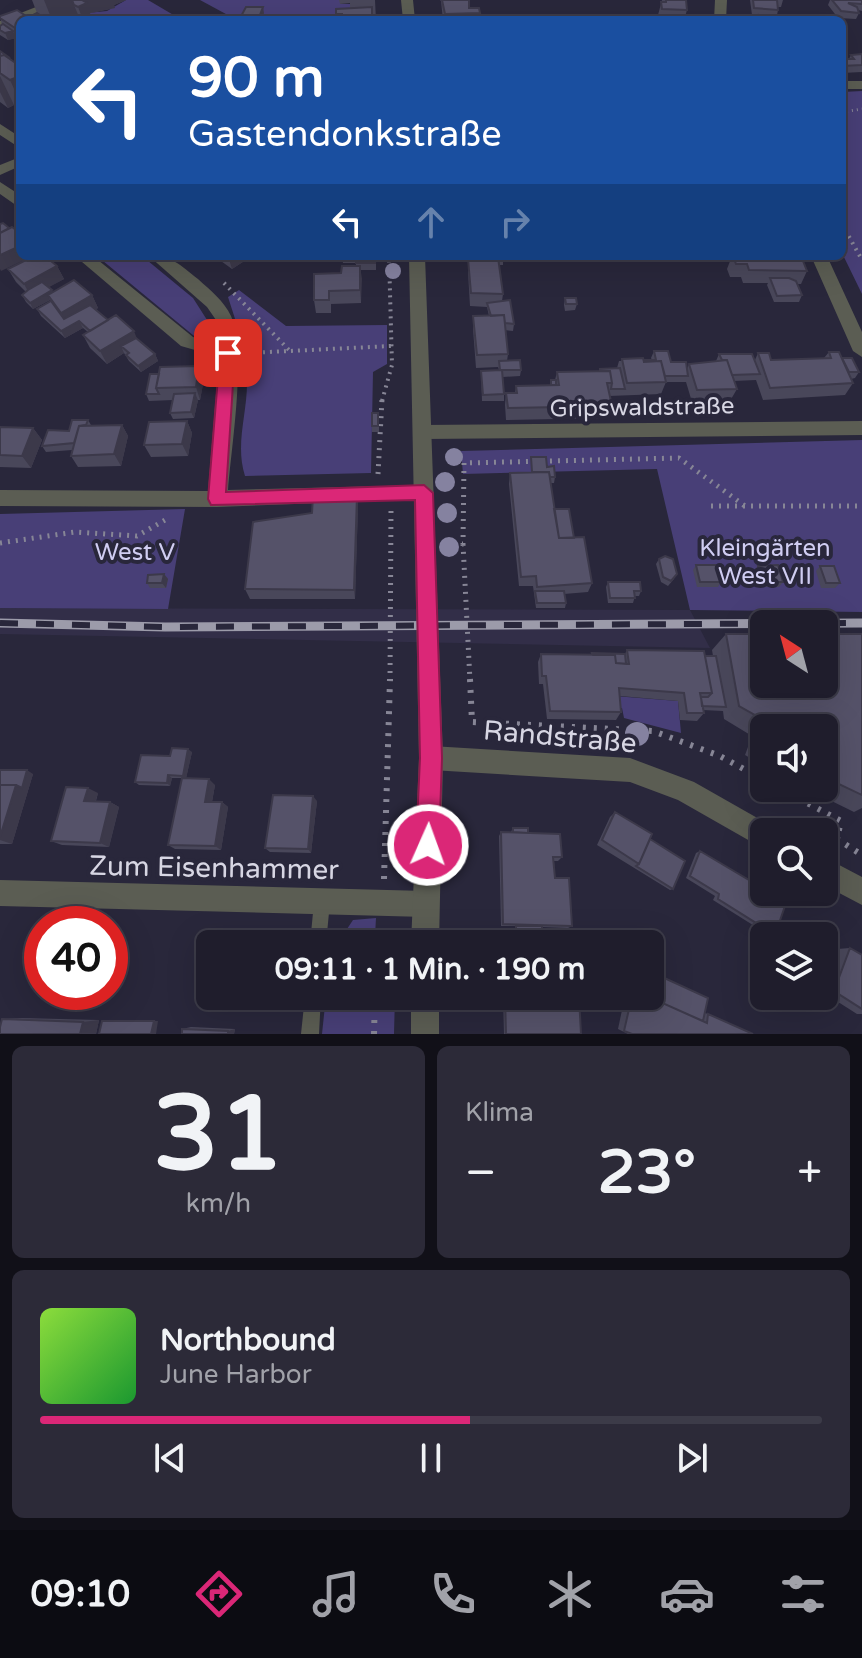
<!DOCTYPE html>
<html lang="de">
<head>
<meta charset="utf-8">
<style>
	body { margin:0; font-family:"Varela Round",sans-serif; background:#2c2a38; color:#f1f3f6; height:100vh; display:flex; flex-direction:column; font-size:30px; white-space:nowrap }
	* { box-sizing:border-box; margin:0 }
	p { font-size:26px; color:#a1a2a9 }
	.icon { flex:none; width:44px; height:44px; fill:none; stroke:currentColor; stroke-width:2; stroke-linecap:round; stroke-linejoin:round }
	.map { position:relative; height:1034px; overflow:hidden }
	.details { display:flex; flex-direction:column; gap:12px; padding:12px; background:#111018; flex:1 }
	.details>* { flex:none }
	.banner { position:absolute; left:16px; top:16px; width:830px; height:244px; border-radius:12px; box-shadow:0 8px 32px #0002,0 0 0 2px #3c3b48; background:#1a4fa0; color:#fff; overflow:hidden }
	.needle { width:52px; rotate:324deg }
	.tools { position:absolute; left:750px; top:610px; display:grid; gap:16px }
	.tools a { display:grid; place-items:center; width:88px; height:88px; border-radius:12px; background:#1f1d2c; box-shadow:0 8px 32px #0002,0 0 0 2px #3c3b48; font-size:40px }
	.speed { position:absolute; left:24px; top:906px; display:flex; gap:16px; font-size:40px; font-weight:700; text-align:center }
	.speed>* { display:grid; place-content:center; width:104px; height:104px; border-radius:50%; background:#1f1d2c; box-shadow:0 8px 32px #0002,0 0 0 2px #3c3b48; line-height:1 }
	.speed .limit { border:12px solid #d22; background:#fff; color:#111 }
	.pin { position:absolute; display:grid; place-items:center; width:68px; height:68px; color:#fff; margin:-34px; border-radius:16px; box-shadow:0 4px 12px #0006 }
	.me { position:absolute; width:88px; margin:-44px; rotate:2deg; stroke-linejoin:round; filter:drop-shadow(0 0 6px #0008) }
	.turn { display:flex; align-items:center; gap:28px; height:168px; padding:0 40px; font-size:36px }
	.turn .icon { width:104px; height:104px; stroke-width:2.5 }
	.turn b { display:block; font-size:56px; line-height:68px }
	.lanes { display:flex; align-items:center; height:76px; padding:0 40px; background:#0003; justify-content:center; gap:40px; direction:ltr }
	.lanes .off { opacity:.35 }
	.big { font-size:60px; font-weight:700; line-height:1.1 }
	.details .card { flex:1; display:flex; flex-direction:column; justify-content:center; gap:12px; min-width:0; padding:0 28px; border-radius:12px; background:#2c2a38 }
	.details .dial { align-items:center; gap:0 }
	.dial b { font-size:104px; line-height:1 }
	.song { display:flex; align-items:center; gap:24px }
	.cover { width:96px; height:96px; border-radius:12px; background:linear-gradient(135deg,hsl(90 70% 55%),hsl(130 70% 35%)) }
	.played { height:8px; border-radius:4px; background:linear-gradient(90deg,#db2777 55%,#3c3b48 55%) }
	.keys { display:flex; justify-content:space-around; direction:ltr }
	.heat { display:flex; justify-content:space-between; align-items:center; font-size:44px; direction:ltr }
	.details .tiles { flex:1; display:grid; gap:12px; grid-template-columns:1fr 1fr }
	.card:last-child { grid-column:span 2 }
	.trip { position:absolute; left:196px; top:930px; width:468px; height:80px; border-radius:12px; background:#1f1d2c; box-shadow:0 8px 32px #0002,0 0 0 2px #3c3b48; font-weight:700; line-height:80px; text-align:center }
	.dock { display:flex; height:128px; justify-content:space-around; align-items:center; background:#0c0c12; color:#a1a2a9 }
	.dock .icon { width:56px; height:56px }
	.dock .active { color:#db2777 }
	.dock b { font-size:36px; color:#f1f3f6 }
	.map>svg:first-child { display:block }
</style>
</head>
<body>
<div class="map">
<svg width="862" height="1034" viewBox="0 0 862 1034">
	<rect width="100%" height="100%" fill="#29273b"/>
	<path fill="#322e48" d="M0,608L690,610L710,648L0,634Z"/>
	<path fill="#483f77" d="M126,0H148L182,20H83L87,13L107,11Z
		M200,0H340V4H352L351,20H237Z
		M862,91V294L842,253V92Z
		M97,256H142L193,298L216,334L213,341L199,340Z
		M239,290L286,326L387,325V364L373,372L371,473L245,476C235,445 247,415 247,383C248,353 237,326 228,297Z
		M862,440V612L690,610L657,469L463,474L461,451Z
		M185,509L168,609L0,608V514Z
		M614,696L678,701L681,733L624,718L622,708H615Z
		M376,918L375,936L398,938L397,944H337L353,920Z
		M326,996H395L394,1034H322Z"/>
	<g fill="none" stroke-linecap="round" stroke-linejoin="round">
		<path stroke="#878696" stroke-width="3" stroke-dasharray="1 4" stroke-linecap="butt" d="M842,112L862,109"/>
		<path stroke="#878696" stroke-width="4" stroke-dasharray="2 5" stroke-linecap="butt" d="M842,224L862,260
			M224,283L289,350
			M249,353L391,346
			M382,401L392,365L389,256"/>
		<path stroke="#878696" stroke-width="5" stroke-dasharray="2 6" stroke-linecap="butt" d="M378,474L382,399
			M711,506H862
			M0,543L75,532L137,536L165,520
			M446,544H463L464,463L679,458L745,506
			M463,544L470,681
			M390,681L391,510"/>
		<path stroke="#878696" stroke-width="6" stroke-dasharray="3 8" stroke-linecap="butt" d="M470,679L472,722L653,731L720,756L764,780
			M779,788L841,821L837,839L862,855
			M384,879L390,679
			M379,944L381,925
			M374,1034L375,996"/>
		<path fill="#5b5d53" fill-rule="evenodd" d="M322,894L328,896L330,902L326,944H310L314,902L316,896Z
			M305,996H321L319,1034H301Z"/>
		<path fill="#5b5d53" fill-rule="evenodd" d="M54,0H70L0,29V21Z
			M715,0H727L726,20H714Z
			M842,81H862V89H842Z
			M0,124L20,137V148L0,135Z
			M20,157V166L0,175V165Z
			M0,182L20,195V208L0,194Z
			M75,256H93L193,337L219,344L216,320L207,307L149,256C173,256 180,265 198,279C210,290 224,301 231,316C247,353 231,448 228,490L424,485L431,487L434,493L431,499L217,507L0,506V490L208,491L219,357L181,346Z
			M811,256H827L862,332V357L853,351Z
			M862,421V435L423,439L414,432L423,425Z
			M431,746L630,758L694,782L773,827L775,832H764V849L678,800L630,782L431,770L423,766L419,758L423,750Z
			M824,857L862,877V905L824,885Z
			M0,880L426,891L435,895L439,904L435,913L426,917L0,906Z"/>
		<path fill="#5b5d53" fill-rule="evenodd" d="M401,0H413L415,20H403Z
			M409,256H425L443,758L439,944H411L419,758Z
			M411,996H439V1034H411Z"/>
		<defs>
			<path id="rail" d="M0,623L165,627L862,623"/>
		</defs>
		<use href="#rail" stroke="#9c9baa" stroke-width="9"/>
		<use href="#rail" stroke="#29273b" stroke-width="6" stroke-dasharray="18" stroke-linecap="butt"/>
	</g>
	<g fill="#8582a0">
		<circle cx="393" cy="271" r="8"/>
		<circle cx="454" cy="457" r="9"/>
		<circle cx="445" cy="482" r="10"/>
		<circle cx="447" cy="513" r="10"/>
		<circle cx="449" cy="547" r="10"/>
		<circle cx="637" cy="734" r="12"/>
	</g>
	<path fill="#49475a" d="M32,0H126L114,5L115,8L90,13L91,16L83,20L78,17L74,20H33L31,16L37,13Z
		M339,0H375L376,20H337L336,9L350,8V3L340,4Z
		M440,0H469V8L480,13V20H443L441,1Z
		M662,0H686L687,10L684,20H658V15Z
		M750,0H783L781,7H778V10L776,20H758L759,16L752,15Z
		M830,0H862V11L858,10L859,13L856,19L838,18L828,5Z
		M0,16L20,20V40L16,38L8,40L0,35V26L2,25Z
		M0,51L20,66V110L14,105L8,108L0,102Z
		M862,54V72L842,73V59H849L851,55Z
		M214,256H252L232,269Z
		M342,256H376V270H361V303L331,304V313H316L314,300L341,273L356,266V263H343Z
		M484,256H503V265H499L503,294L502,301L514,324L513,331L505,330L508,354L507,361L521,370L520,376L503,377L504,394V401H482L481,371L499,370L498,367L476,368L473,329V316H489L487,307L470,306L468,272V259L484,258Z
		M732,256L807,271L801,284H797L802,295L799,302H774L767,285L768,283H743L741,277H730L727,269Z
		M57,266L64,279L48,287L52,292L92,295L98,308L96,309L108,320L137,339L155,354L158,361L141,372L129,361L124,353L107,364L90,348L83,335L88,332L83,328L65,338L41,316L37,309L51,301L50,300L33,309L26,302L22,295L26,292L16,282L8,269Z
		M565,298L577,304L575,310L565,311L564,305Z
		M654,351L671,362L687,369L689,364L716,361L719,354L755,360L758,353L771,360L824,358L829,352L842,358L859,372L855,378L851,379L853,383L845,395L763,400L756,380L734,381L737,389L730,401L692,402L686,382H666L661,394L609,396L612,406L608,418L506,420L505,405L506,393H515L516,386L550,385L551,380H555L557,372L599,371L600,369L617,368L619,361H621L622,359L652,360L651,358Z
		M199,366L204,379L200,400H198L194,418L173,419L170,413L173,400L149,401L146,394L159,374Z
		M379,419V432H372V426Z
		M88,420L91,425H122L128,436L121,466L78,467L71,456L72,450L46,452L42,446Z
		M187,421L192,433L188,456L151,457L144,445Z
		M0,427L33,428L42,440L31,468L0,467Z
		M531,457L547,467L555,477L554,483H551L554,509L574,538L592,583L588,592L564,594L566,603L565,608H536L533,586H519L509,484L510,473L531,472Z
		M357,495L358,506L355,599H250L245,589L312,513Z
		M659,559L674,579L668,586L661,582L656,564Z
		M696,565L721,582L718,587H697L693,570Z
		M758,566L783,582L779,587H759L754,571Z
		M820,566L840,583L835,588H821L816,571Z
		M164,574L168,579L166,588H150L147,583Z
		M608,582L641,591L639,596H635L633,603H608L606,587Z
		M726,634H862V808L854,812L805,788H824V728H764V766L745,755L752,736L724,719L723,711L703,710L704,713L697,721L680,720L678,701L620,696L621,712L616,720L547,719L543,684H539L538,662L541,654H625L627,650L713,656L712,650Z
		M192,752L186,778L215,785L212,802H222L228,807L221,850L175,849L168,845L182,778H172L170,786L139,785L135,782L170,756Z
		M0,770L33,774L12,844H0Z
		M790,788H802L796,791Z
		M98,793L96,801L110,802L119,807L109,847L62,845L51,841Z
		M317,801L311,853L270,852L265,848Z
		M615,812L650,839L673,889L670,890L597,845L610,817Z
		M513,828L528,833L562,857L558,861H554L555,878L572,926L568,928L542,927V933L540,934L515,933V926H501L499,836L501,832H511Z
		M700,851L775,935H769L713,900L715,896L686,878L696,853Z
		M850,948L862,955V1014H857L824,993V984L837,949Z
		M656,976H660L705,1013L708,1014L753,1034H628L618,1029L625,996H650L654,989Z
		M503,996H579L581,1034H504Z
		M22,1018L99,1020L96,1034H0L2,1019Z
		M191,1027L235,1029L234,1034L182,1029Z"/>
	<path fill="#3c394a" d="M44,0H72L79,17L74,20H52Z
		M82,0H126L114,5L115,8L90,13L91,16L83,20L78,7Z
		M263,7L264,13L262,20H258Z
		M20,26V39L15,28Z
		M13,31L16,38L8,40L5,33Z
		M10,58L16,71L20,76V102L10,80Z
		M0,76L14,105L8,108L0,92Z
		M20,246V256H33L1,271L0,269V255Z
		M228,256H252L232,269Z
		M57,266L64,279L31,297L24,284Z
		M360,266L362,279L361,303L360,290Z
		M52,290L55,297L48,295L50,300L33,309L30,303Z
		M92,295L98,308L68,326L61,313Z
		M79,321L83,328L65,338L61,331Z
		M134,331L139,344L121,346L124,353L107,364L100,351Z
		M155,354L158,361L141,372L138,366Z
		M199,366L204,379L200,400L196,387Z
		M195,393L198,400L194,418L191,412Z
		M187,421L192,433L188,456L182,444Z
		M122,425L128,436L121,466L114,454Z
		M33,428L42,440L31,468L22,456Z
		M357,495L358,506L355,599L354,590Z
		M164,574L168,579L166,588L162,583Z
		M188,749L192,752L186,779L183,776Z
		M27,770L33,774L12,844L0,840V837L16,785Z
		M168,775L172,778L170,786L167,783Z
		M209,779L215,785L211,807L205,802Z
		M88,788L98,793L94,806L84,801Z
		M313,796L317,801L311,853L308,849Z
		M110,802L119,807L109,847L100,843Z
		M222,802L228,807L221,850L215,846Z
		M99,1020L96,1034H80L83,1022Z
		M154,1021H158L156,1034H151Z
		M235,1029L234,1034H228V1031Z"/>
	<path fill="#555269" stroke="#3c394a" stroke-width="2" d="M72,0H84H82L87,3L78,7L74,5Z
		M442,0H469V8H479L480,13L445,14Z
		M666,0H686L687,10L662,9L661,2H666Z
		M753,0H777L778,10L754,8Z
		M832,0H862V4L848,3L857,7L859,13L841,11Z
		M246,7H263L258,20H239Z
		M372,7V20H338H342V14H336V9Z
		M17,10L29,18L20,20V26L15,28L0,18V16Z
		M37,13L47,20H38L31,16Z
		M759,15L775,17L776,20H760Z
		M3,24L13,31L5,33L0,30V26Z
		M0,51L10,58L4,55L0,56Z
		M862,54V65L842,66V59H854L851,55Z
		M4,55L20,66V76L10,80L0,73V56Z
		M3,223L9,228L0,233V224Z
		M12,227L20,233V246L0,255V233Z
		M34,256H45L57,266L24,284L8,269Z
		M342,256H376L375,263H356V256Z
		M485,256H503L504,259H499L498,257L485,258Z
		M733,256H801L807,271L749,270L747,264H736Z
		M498,257L503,294L471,293L468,259Z
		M342,266H360V290L329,291V300H314V274L341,273Z
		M770,278H789L796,281L802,295L777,296Z
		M74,280L92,295L61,313L48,295Z
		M42,282L52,290L30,303L22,295L28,290Z
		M565,298H576L577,304H566Z
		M510,300L514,324L505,323L504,315L491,316L487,303Z
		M51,301L64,319L90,305L108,320L90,331L79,321L61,331L37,309Z
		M116,315L134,331L100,351L83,335Z
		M504,315L508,354L477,355L473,316Z
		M136,338L155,354L138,366L126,355L129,353L121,346Z
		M654,351H668L671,362H686L688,376H665L661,361L644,362V360H656Z
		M829,352H839L853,383L770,388L758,353H769L771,360L831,358Z
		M719,354H752L760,374L732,375L727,360H722Z
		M643,358L644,362L661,361L666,382L627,383L622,359Z
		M842,358H852L859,372H849Z
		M520,360L521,370H502L504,394L483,395L481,371L500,370L499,361Z
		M727,360L737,389L697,390L689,364Z
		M199,366L196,387L156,388L160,367Z
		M620,368L625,389H611L612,383L610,371H600V369Z
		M610,371L612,383H607L612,406L508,408L506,393H517L516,386L559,385L557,372Z
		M150,374H159L156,388L159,394H146Z
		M551,380H556V385H551Z
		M195,393L191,412L170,413L174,394Z
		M372,413H378V426H372Z
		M72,420H88L86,425L79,426L74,443L42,446L48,430L69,431Z
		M187,421L182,444L144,445L149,422Z
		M122,425L114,454L71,456L79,426Z
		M0,427L33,428L22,456L0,455Z
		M531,457H546L547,467L554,466L555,477H550L549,472H532Z
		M549,472L559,538L584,537L592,583L537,587L536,576L521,577L510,473Z
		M357,495L354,590L245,589L253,522L312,513L313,496Z
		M554,509H569L574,538H559Z
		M665,556L673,559L677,574L671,581L663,577L659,559Z
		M696,565H717L721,582H700Z
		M778,565L783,582H763L758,566Z
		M820,566H834L840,583H826Z
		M164,574L162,583H147L148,575Z
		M608,582H640L641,591H634L635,598H610Z
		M535,591H564L566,603H537Z
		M726,634H764V684H824V634H862V795L824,777V728H767L769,723L739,706Z
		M627,650L704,651L712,693H700L704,713H687L684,693L619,688L621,712L550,711L546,676H542L541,654L615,655L616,663L629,664Z
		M592,653L625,654L626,664L616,663L615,655H593Z
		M705,656H716L726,707L702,706L701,697H708L712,693Z
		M172,748L188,749L183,776L168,775L167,783L135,782L141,755L170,756Z
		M0,770H27L22,788L16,785H0Z
		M182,778L209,779L205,802H222L215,846L168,845Z
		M0,785H16L0,837Z
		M66,787L88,788L84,801L110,802L100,843L51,841Z
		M273,795L313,796L308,849L265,848Z
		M615,812L652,834L639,864L602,840Z
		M513,828H528V833L513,832Z
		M501,832L560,834L562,857H553L555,878H569L572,926L503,924Z
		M650,839L685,861L673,889L636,866L639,864Z
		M700,851L764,889V892H768L786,903L775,935L718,899L719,894L690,876Z
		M516,926H542V933L516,932Z
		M850,948L862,955V1009L834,991Z
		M660,976L708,998L703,1021L660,1002L661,993L658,991Z
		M650,988L661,993L660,1002L707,1023L708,1014L753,1034H632L624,1031L632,996H650Z
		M505,996H579L581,1034H506Z
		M2,1019L83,1022L80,1034H0V1027Z
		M102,1021H154L151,1034H99Z
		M182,1029L228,1031V1034H182Z"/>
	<path fill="#db2777" stroke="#8e194d" stroke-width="2" d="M228,348L235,353L226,492L424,485L433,493L442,758L439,845L436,854L428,857L419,854L416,845L420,758L415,500L211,505L208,499L220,353Z"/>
	<g text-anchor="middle" stroke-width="8" stroke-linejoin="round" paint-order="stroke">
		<g font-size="24" fill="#d7d6e3" stroke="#29273b">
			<text transform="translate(642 407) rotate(-1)" y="8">Gripswaldstraße</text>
		</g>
		<g font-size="24" fill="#d0cdf2" stroke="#29273b">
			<text x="765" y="556">Kleingärten<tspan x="765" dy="28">West VII</tspan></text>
			<text x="135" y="560">West V</text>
		</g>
		<g font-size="28" fill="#d7d6e3" stroke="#29273b">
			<text transform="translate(560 736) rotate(5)" y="10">Randstraße</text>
			<text transform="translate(214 867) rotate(1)" y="10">Zum Eisenhammer</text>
		</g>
	</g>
</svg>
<div class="tools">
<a><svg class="needle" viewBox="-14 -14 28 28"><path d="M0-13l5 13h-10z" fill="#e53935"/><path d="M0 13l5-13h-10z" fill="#a1a2a9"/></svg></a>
<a><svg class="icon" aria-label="sound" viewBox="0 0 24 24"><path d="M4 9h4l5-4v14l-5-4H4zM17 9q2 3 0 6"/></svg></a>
<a><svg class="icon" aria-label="search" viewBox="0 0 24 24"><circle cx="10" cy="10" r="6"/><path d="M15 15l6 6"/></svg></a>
<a><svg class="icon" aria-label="layers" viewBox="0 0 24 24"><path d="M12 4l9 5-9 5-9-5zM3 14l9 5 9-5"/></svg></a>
</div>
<div class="speed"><div class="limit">40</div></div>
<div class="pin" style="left:228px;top:353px;background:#d93025"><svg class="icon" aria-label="arrive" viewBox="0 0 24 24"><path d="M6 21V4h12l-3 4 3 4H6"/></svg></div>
<svg class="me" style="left:428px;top:845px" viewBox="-20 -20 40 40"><circle r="17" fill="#db2777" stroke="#fff" stroke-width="3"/><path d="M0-11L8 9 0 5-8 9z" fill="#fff"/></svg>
<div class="trip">09:11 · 1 Min. · 190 m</div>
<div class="banner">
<div class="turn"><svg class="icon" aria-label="left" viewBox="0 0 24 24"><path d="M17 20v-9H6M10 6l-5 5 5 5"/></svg><div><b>90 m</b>Gastendonkstraße</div></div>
<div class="lanes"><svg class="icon" aria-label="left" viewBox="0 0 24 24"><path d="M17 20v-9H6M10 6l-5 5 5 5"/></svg><svg class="icon off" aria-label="ahead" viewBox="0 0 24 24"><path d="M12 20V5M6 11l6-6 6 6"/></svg><svg class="icon off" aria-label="right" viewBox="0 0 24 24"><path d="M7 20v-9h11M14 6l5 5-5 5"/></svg></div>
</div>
</div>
<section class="details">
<div class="tiles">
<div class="card dial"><b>31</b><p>km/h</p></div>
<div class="card"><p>Klima</p>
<div class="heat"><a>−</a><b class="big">23°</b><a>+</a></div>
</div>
<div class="card">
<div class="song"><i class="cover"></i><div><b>Northbound</b><p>June Harbor</p></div></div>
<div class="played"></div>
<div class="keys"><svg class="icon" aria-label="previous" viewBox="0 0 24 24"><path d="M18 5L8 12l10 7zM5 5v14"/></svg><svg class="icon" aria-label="pause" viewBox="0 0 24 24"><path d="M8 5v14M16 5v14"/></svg><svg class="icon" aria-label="next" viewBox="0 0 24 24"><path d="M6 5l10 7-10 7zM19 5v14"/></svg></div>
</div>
</div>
</section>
<nav class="dock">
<b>09:10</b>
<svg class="icon active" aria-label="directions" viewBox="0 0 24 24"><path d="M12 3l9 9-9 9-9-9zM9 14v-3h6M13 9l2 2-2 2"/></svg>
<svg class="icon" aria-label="music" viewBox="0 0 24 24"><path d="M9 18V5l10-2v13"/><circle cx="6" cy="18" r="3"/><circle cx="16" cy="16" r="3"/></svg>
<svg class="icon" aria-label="phone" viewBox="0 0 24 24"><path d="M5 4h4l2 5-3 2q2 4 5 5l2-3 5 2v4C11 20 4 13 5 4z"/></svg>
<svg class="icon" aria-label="climate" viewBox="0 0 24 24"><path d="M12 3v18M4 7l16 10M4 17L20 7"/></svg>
<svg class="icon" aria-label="car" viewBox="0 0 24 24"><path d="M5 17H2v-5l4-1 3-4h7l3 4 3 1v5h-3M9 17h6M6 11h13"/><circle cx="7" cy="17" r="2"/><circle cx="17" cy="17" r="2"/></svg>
<svg class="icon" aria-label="filters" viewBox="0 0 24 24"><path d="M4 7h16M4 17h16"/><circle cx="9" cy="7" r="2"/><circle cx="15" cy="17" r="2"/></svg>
</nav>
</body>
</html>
